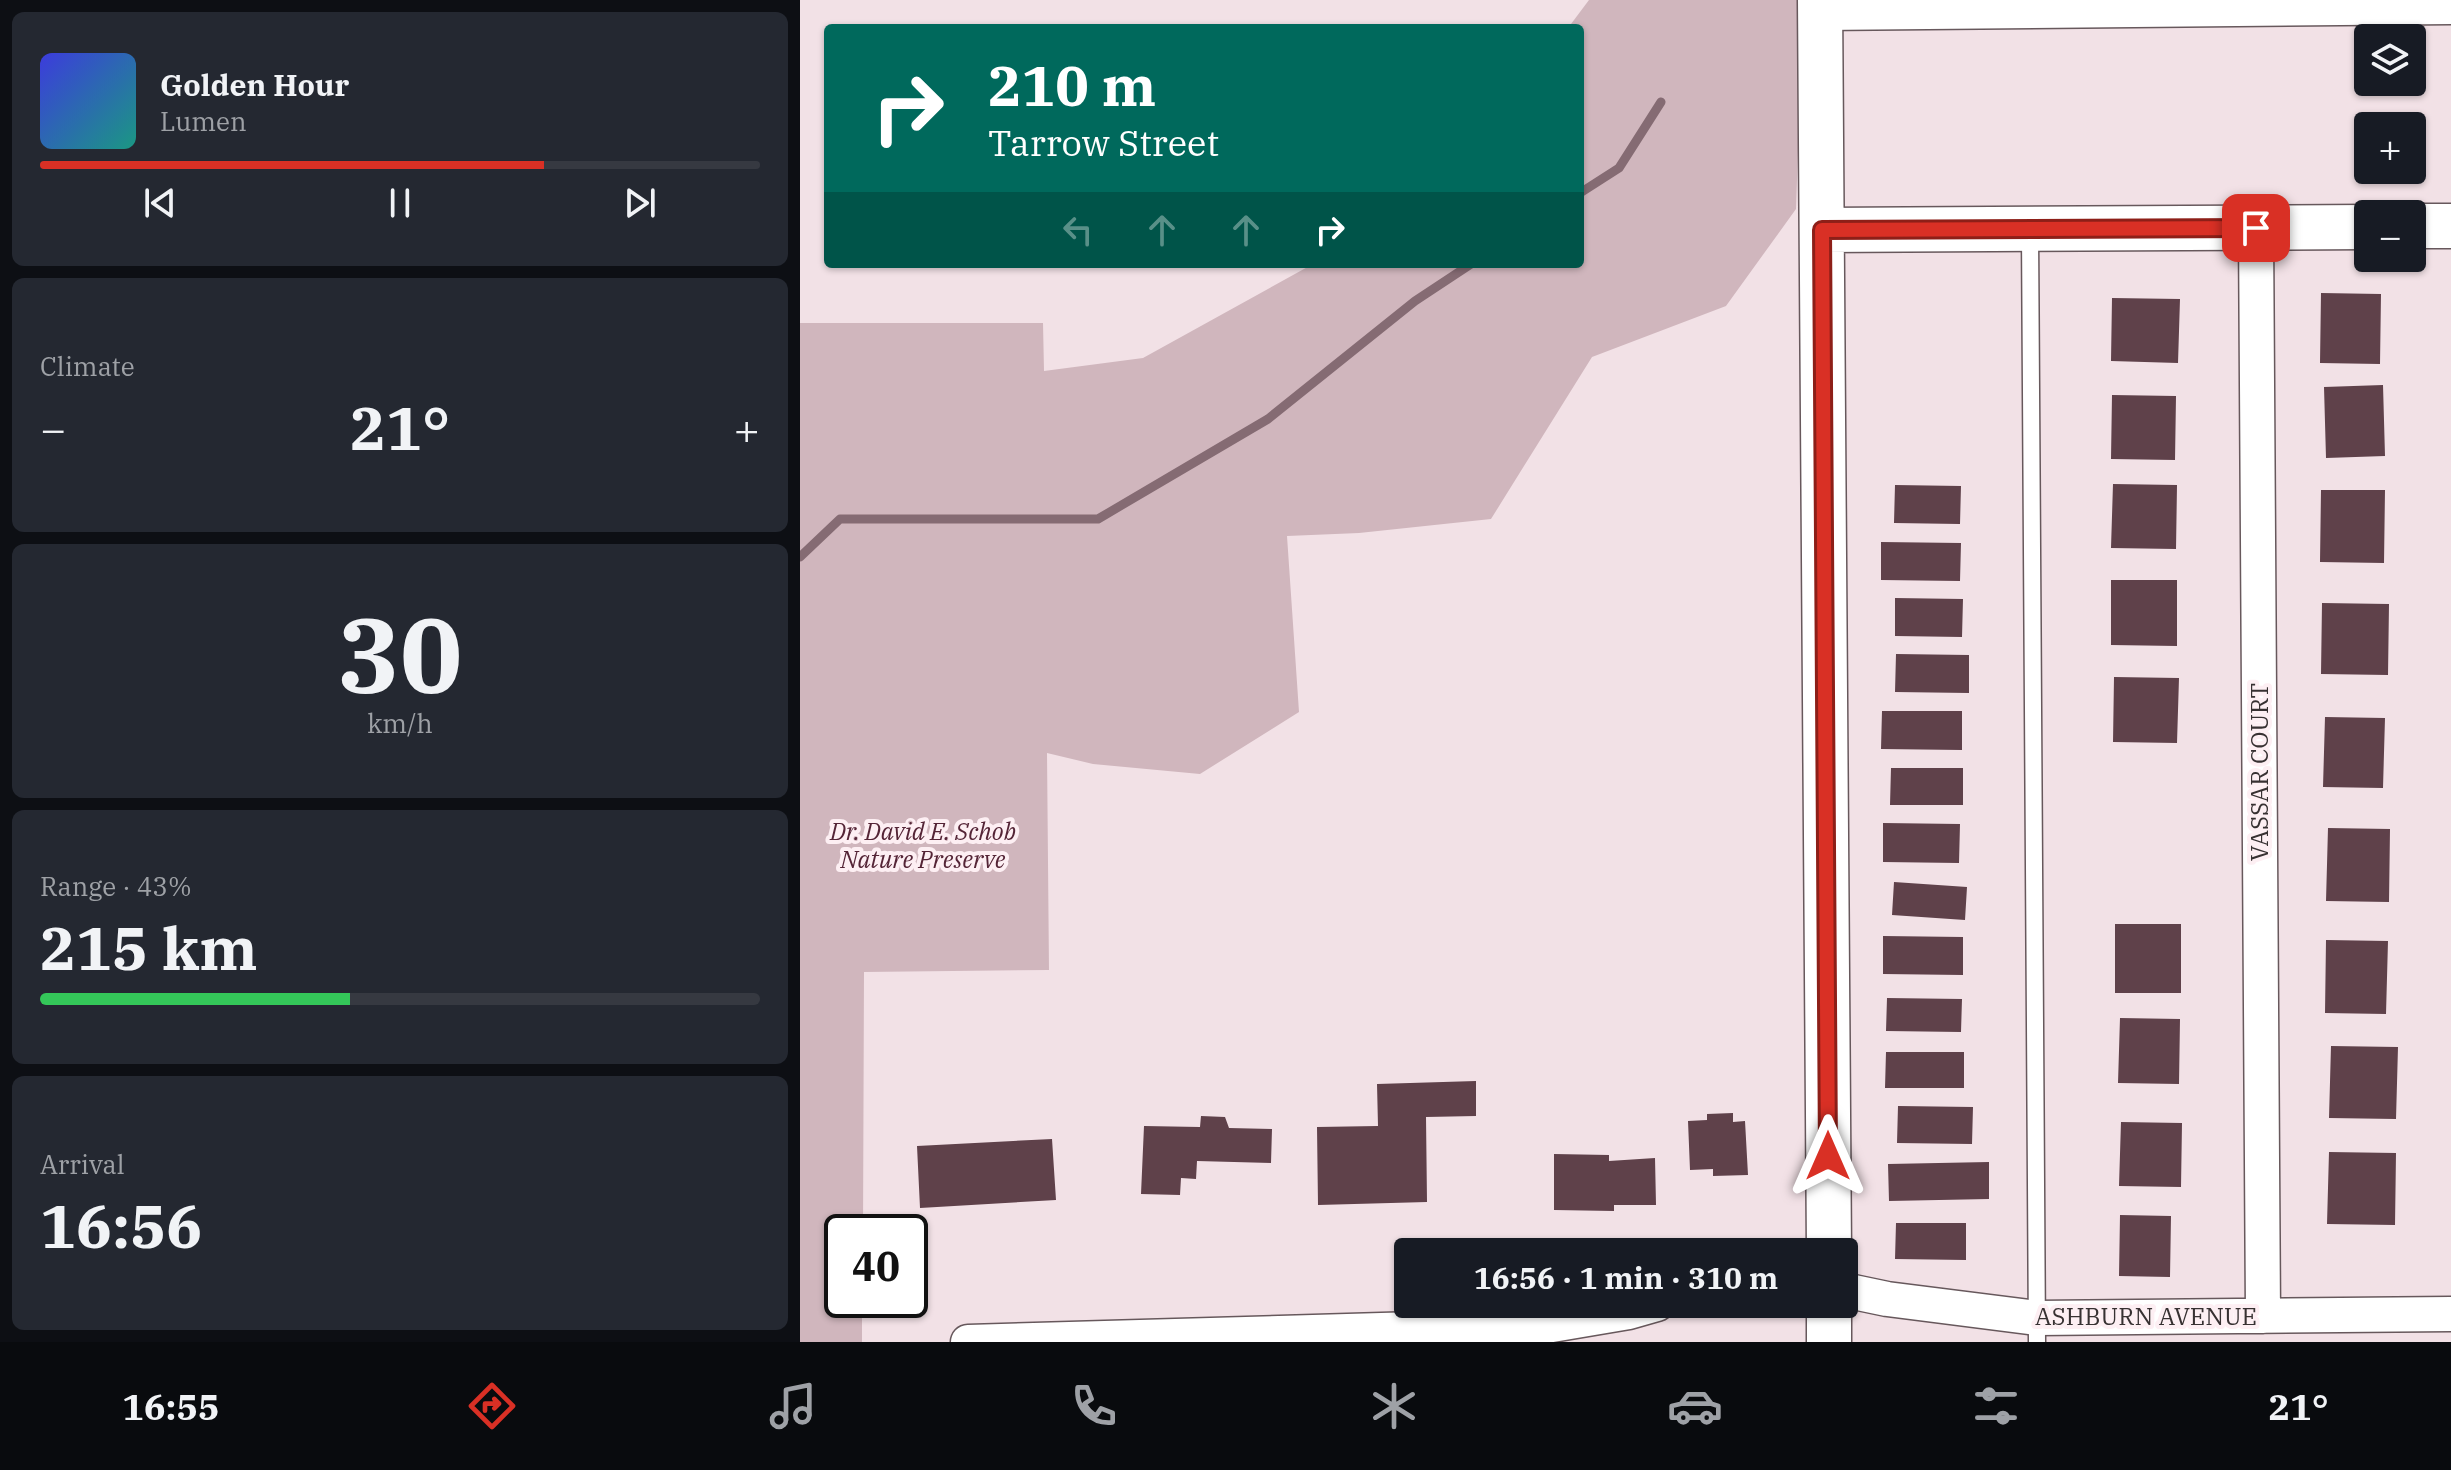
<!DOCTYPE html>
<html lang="en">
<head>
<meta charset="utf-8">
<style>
	body { margin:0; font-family:"IBM Plex Serif",serif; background:#242831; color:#f1f3f6; height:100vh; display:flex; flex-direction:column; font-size:30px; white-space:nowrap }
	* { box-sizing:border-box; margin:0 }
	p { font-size:26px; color:#9ea1a6 }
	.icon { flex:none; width:44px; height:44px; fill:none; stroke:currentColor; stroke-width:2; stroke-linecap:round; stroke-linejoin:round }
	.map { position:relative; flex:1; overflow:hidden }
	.side { display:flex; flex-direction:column; gap:12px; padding:12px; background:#0d0f14; width:800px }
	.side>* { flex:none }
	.top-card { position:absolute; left:24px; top:24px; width:760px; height:244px; border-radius:8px; box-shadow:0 2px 6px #0004; background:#00695c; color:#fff; overflow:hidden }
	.controls { position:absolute; left:1554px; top:24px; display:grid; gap:16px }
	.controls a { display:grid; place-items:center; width:72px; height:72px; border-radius:8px; background:#171b24; box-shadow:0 2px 6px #0004; font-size:40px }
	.speed { position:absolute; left:24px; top:1214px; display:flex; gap:16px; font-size:40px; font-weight:700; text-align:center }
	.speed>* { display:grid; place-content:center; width:104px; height:104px; border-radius:50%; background:#171b24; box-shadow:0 2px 6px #0004; line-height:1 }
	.speed .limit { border:4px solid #111; border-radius:12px; background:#fff; color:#111 }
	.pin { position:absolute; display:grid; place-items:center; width:68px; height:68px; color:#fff; margin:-34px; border-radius:16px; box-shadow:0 4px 12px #0006 }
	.me { position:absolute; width:88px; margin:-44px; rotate:0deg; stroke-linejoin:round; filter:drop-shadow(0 0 6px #0008) }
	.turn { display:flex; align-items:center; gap:28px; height:168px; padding:0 32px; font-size:36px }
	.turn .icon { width:104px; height:104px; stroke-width:2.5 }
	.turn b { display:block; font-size:56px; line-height:68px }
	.lanes { display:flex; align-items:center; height:76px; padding:0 32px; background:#0003; justify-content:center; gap:40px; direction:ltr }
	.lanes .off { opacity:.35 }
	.big { font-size:60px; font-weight:700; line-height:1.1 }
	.side .card { flex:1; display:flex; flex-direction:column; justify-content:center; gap:12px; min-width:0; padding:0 28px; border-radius:12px; background:#242831 }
	.side .dial { align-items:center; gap:0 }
	.dial b { font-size:104px; line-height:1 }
	.song { display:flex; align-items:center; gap:24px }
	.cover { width:96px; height:96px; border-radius:12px; background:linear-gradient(135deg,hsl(240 70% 55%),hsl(170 70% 35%)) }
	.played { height:8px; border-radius:4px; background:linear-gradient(90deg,#d93025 70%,#363941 70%) }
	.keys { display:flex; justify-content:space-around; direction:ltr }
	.heat { display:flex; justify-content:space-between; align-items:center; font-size:44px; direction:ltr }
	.charge { height:12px; border-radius:6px; background:linear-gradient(90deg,#34c759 43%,#363941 0) }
	.trip { position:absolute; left:594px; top:1238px; width:464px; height:80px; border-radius:8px; background:#171b24; box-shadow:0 2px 6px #0004; font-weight:700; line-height:80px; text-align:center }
	.tab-bar { display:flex; height:128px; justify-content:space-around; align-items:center; background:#090b0e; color:#9ea1a6 }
	.tab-bar .icon { width:56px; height:56px }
	.tab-bar .active { color:#d93025 }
	.tab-bar b { font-size:36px; color:#f1f3f6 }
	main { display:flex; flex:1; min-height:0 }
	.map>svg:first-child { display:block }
</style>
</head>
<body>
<main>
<section class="side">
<div class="card">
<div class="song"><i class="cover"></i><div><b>Golden Hour</b><p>Lumen</p></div></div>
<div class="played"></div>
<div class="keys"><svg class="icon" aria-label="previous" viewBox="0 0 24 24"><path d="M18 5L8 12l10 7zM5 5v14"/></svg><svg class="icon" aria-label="pause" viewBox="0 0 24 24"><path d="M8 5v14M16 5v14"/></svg><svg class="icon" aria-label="next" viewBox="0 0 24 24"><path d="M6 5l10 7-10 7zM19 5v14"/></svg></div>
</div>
<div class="card"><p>Climate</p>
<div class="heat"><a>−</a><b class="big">21°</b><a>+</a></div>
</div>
<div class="card dial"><b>30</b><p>km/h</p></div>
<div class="card"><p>Range · 43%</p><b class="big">215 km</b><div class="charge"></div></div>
<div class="card"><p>Arrival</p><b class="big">16:56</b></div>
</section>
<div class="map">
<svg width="1651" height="1342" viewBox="0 0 1651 1342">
	<rect width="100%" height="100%" fill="#f2e1e6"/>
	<path fill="#d0b6bd" d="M789,0H997L1002,34L996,209L926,306L792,357L691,519L559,533L487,536L499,712L400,774L293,764L247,753L249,970L64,972L63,1232H42V1300H62V1342H0V323H243L244,371L343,358L513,264H780V28H768Z"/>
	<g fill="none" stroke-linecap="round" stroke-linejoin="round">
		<path stroke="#856b73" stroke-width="9" d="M780,193L819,168L861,102
			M0,557L40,519H298L468,419L615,301L671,264"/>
	</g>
	<path fill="#5f414a" d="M1521,293L1581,294L1580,364L1520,363Z
		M1312,298L1380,299L1378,363L1311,361Z
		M1583,385L1585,456L1526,458L1524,387Z
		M1312,395L1376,396L1375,460L1311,459Z
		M1313,484L1377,485L1376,549L1311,548Z
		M1095,485L1161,486L1160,524L1094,523Z
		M1521,490H1585L1584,563L1520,562Z
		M1081,542L1161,543L1160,581L1081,580Z
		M1311,580H1377V646L1311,645Z
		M1095,598L1163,599L1162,637L1095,636Z
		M1522,603L1589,604L1588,675L1521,674Z
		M1096,654L1169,655V693L1095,692Z
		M1314,677L1379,678L1377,743L1313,742Z
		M1082,711H1162V750L1081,749Z
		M1525,717L1585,718L1583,788L1523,787Z
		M1091,768H1163V805H1090Z
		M1083,823L1160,824L1159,863L1083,862Z
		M1528,828L1590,829L1589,902L1526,901Z
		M1094,882L1167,887L1165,920L1092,915Z
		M1315,924H1381V993H1315Z
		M1083,936L1163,937V975L1083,974Z
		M1526,940L1588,941L1586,1014L1525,1013Z
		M1087,998L1162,999L1161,1032L1086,1031Z
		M1320,1018L1380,1019L1379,1084L1318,1083Z
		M1531,1046L1598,1047L1596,1119L1529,1118Z
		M1086,1052H1164V1088H1085Z
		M676,1081V1116L626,1117L627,1202L518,1205L517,1127L578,1126L577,1084Z
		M1098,1106L1173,1107L1172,1144L1097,1143Z
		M933,1113V1122L945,1121L948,1175L913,1176V1169L890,1170L888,1121L907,1120V1114Z
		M401,1116L425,1117L429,1128L472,1129L471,1163L397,1161L396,1179L381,1178L380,1195L341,1194L344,1126L400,1127Z
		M1321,1122L1382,1123L1381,1187L1319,1186Z
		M252,1139L256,1200L120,1208L117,1146Z
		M1529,1152L1596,1153L1595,1225L1527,1224Z
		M754,1154L809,1155V1161L855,1158L856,1205H814V1211L754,1210Z
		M1189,1162V1199L1089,1201L1088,1164Z
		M1320,1215L1371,1216L1370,1277L1319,1276Z
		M1096,1223H1166V1260L1095,1259Z"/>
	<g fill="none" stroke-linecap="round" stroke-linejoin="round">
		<defs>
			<path id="lane" d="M1230,232L1237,1342"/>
			<path id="street" d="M1021,13L1651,7
				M1456,228L1463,1316
				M1044,1290L1087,1299L1237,1318L1651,1314
				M168,1342L752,1325L829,1312L857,1304"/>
			<path id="secondary" d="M1020,0L1029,1252
				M1612,226H1651
				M1022,230L1568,227
				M1029,1304V1342"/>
		</defs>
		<use href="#lane" stroke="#67585c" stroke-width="19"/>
		<use href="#street" stroke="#67585c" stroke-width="37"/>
		<use href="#secondary" stroke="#67585c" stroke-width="47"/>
		<use href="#lane" stroke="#fff" stroke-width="16"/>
		<use href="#street" stroke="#fff" stroke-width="34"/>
		<use href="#secondary" stroke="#fff" stroke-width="44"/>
	</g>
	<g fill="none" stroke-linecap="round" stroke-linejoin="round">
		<defs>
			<path id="route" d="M1028,1156L1022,230L1456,228"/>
		</defs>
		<use href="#route" stroke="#8d1f18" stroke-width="20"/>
		<use href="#route" stroke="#d93025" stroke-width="14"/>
	</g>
	<g text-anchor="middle" stroke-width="8" stroke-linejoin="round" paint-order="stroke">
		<g font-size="24" fill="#373132" stroke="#fdeff3">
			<text transform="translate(1460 772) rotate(-90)" y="8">VASSAR COURT</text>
			<text x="1346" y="1325">ASHBURN AVENUE</text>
		</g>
		<g font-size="24" font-style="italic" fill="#542436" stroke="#fdeff3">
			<text x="123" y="840">Dr. David E. Schob<tspan x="123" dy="28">Nature Preserve</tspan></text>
		</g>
	</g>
</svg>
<div class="controls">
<a><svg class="icon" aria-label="layers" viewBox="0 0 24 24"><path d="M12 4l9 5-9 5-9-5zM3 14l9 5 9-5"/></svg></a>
<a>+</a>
<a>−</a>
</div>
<div class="speed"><div class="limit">40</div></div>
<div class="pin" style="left:1456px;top:228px;background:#d93025"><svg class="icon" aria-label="arrive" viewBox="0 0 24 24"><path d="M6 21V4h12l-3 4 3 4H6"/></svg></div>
<svg class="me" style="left:1028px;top:1156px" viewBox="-20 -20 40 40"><path d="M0-17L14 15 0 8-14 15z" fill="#d93025" stroke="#fff" stroke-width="4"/></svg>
<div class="trip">16:56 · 1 min · 310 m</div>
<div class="top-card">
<div class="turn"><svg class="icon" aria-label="right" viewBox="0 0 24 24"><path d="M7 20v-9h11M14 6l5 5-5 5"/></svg><div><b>210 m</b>Tarrow Street</div></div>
<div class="lanes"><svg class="icon off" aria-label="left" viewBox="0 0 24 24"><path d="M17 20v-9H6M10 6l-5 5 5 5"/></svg><svg class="icon off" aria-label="ahead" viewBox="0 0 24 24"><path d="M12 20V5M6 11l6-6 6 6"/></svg><svg class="icon off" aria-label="ahead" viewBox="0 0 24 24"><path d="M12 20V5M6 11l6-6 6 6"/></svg><svg class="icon" aria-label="right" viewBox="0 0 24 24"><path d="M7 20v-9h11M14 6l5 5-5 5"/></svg></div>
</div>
</div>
</main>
<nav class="tab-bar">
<b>16:55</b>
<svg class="icon active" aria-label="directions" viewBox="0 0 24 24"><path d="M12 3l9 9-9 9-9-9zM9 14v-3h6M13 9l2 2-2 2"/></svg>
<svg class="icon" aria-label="music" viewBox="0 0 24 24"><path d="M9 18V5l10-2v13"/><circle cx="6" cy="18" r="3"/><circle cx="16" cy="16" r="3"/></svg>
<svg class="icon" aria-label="phone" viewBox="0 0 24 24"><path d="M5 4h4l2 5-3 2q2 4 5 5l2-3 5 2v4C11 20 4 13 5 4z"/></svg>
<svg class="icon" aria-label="climate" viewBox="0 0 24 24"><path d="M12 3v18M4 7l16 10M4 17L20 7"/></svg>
<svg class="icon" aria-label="car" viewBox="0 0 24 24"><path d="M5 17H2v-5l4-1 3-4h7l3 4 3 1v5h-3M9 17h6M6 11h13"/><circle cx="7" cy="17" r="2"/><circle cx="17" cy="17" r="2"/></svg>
<svg class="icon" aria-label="filters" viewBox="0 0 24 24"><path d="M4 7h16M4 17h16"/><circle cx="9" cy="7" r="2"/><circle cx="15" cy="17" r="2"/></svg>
<b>21°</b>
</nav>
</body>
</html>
